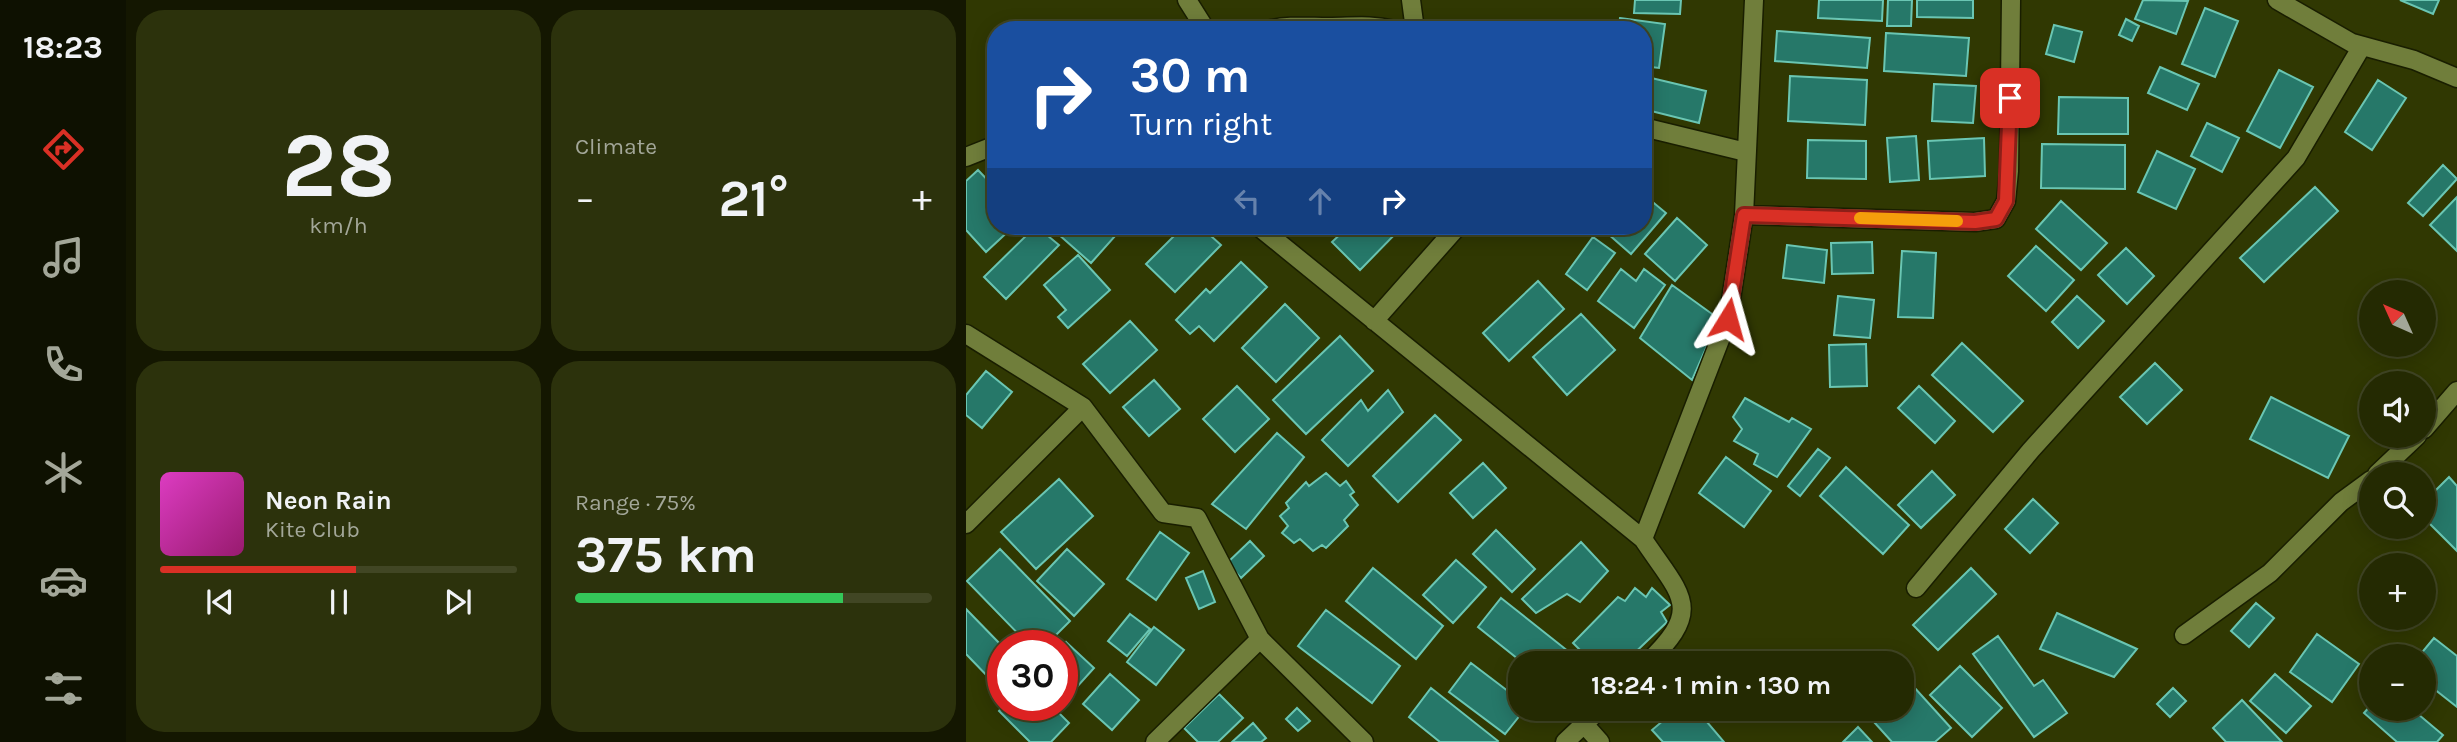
<!DOCTYPE html>
<html lang="en">
<head>
<meta charset="utf-8">
<style>
	body { margin:0; font-family:Karla,sans-serif; background:#2c320c; color:#f1f3f6; height:100vh; display:flex; flex-direction:column; font-size:26px; white-space:nowrap }
	* { box-sizing:border-box; margin:0 }
	p { font-size:23px; color:#a3a799 }
	.icon { flex:none; width:38px; height:38px; fill:none; stroke:currentColor; stroke-width:2; stroke-linecap:round; stroke-linejoin:round }
	.map { position:relative; flex:1; overflow:hidden }
	.panel { display:flex; flex-direction:column; gap:10px; padding:10px; background:#141701; width:840px }
	.panel>* { flex:none }
	.guide { position:absolute; left:21px; top:21px; width:665px; height:214px; border-radius:28px; box-shadow:0 4px 18px #0003,0 0 0 2px #414624; background:#1a4fa0; color:#fff; overflow:hidden }
	.needle { width:46px; rotate:315deg }
	.buttons { position:absolute; left:1393px; top:280px; display:grid; gap:14px }
	.buttons a { display:grid; place-items:center; width:77px; height:77px; border-radius:50%; background:#242a02; box-shadow:0 4px 18px #0003,0 0 0 2px #414624; font-size:35px }
	.speed { position:absolute; left:21px; top:630px; display:flex; gap:14px; font-size:35px; font-weight:700; text-align:center }
	.speed>* { display:grid; place-content:center; width:91px; height:91px; border-radius:50%; background:#242a02; box-shadow:0 4px 18px #0003,0 0 0 2px #414624; line-height:1 }
	.speed .limit { border:10px solid #d22; background:#fff; color:#111 }
	.pin { position:absolute; display:grid; place-items:center; width:60px; height:60px; color:#fff; margin:-30px; border-radius:14px; box-shadow:0 4px 10px #0006 }
	.me { position:absolute; width:77px; margin:-38px; rotate:8deg; stroke-linejoin:round; filter:drop-shadow(0 0 5px #0008) }
	.turn { display:flex; align-items:center; gap:24px; height:147px; padding:0 28px; font-size:32px }
	.turn .icon { width:91px; height:91px; stroke-width:2.5 }
	.turn b { display:block; font-size:49px; line-height:60px }
	.lanes { display:flex; align-items:center; height:66px; padding:0 28px; background:#0003; justify-content:center; gap:35px; direction:ltr }
	.lanes .off { opacity:.35 }
	.big { font-size:52px; font-weight:700; line-height:1.1 }
	.panel .widget { flex:1; display:flex; flex-direction:column; justify-content:center; gap:10px; min-width:0; padding:0 24px; border-radius:28px; background:#2c320c }
	.panel .dial { align-items:center; gap:0 }
	.dial b { font-size:91px; line-height:1 }
	.song { display:flex; align-items:center; gap:21px }
	.cover { width:84px; height:84px; border-radius:10px; background:linear-gradient(135deg,hsl(310 70% 55%),hsl(320 70% 35%)) }
	.played { height:7px; border-radius:4px; background:linear-gradient(90deg,#d93025 55%,#414624 55%) }
	.keys { display:flex; justify-content:space-around; direction:ltr }
	.heat { display:flex; justify-content:space-between; align-items:center; font-size:38px; direction:ltr }
	.charge { height:10px; border-radius:5px; background:linear-gradient(90deg,#34c759 75%,#414624 0) }
	.panel .tiles { flex:1; display:grid; gap:10px; grid-template-columns:repeat(2,1fr) }
	.trip { position:absolute; left:542px; top:651px; width:406px; height:70px; border-radius:28px; background:#242a02; box-shadow:0 4px 18px #0003,0 0 0 2px #414624; font-weight:700; line-height:70px; text-align:center }
	main { display:flex; flex:1; min-height:0 }
	.tab-bar { display:flex; flex-direction:column; width:126px; justify-content:space-around; align-items:center; background:#0e1101; color:#a3a799 }
	.tab-bar .icon { width:49px; height:49px }
	.tab-bar .selected { color:#d93025 }
	.tab-bar b { font-size:32px; color:#f1f3f6 }
	.map>svg:first-child { display:block }
</style>
</head>
<body>
<main>
<nav class="tab-bar">
<b>18:23</b>
<svg class="icon selected" aria-label="directions" viewBox="0 0 24 24"><path d="M12 3l9 9-9 9-9-9zM9 14v-3h6M13 9l2 2-2 2"/></svg>
<svg class="icon" aria-label="music" viewBox="0 0 24 24"><path d="M9 18V5l10-2v13"/><circle cx="6" cy="18" r="3"/><circle cx="16" cy="16" r="3"/></svg>
<svg class="icon" aria-label="phone" viewBox="0 0 24 24"><path d="M5 4h4l2 5-3 2q2 4 5 5l2-3 5 2v4C11 20 4 13 5 4z"/></svg>
<svg class="icon" aria-label="climate" viewBox="0 0 24 24"><path d="M12 3v18M4 7l16 10M4 17L20 7"/></svg>
<svg class="icon" aria-label="car" viewBox="0 0 24 24"><path d="M5 17H2v-5l4-1 3-4h7l3 4 3 1v5h-3M9 17h6M6 11h13"/><circle cx="7" cy="17" r="2"/><circle cx="17" cy="17" r="2"/></svg>
<svg class="icon" aria-label="filters" viewBox="0 0 24 24"><path d="M4 7h16M4 17h16"/><circle cx="9" cy="7" r="2"/><circle cx="15" cy="17" r="2"/></svg>
</nav>
<section class="panel">
<div class="tiles">
<div class="widget dial"><b>28</b><p>km/h</p></div>
<div class="widget"><p>Climate</p>
<div class="heat"><a>−</a><b class="big">21°</b><a>+</a></div>
</div>
<div class="widget">
<div class="song"><i class="cover"></i><div><b>Neon Rain</b><p>Kite Club</p></div></div>
<div class="played"></div>
<div class="keys"><svg class="icon" aria-label="previous" viewBox="0 0 24 24"><path d="M18 5L8 12l10 7zM5 5v14"/></svg><svg class="icon" aria-label="pause" viewBox="0 0 24 24"><path d="M8 5v14M16 5v14"/></svg><svg class="icon" aria-label="next" viewBox="0 0 24 24"><path d="M6 5l10 7-10 7zM19 5v14"/></svg></div>
</div>
<div class="widget"><p>Range · 75%</p><b class="big">375 km</b><div class="charge"></div></div>
</div>
</section>
<div class="map">
<svg width="1491" height="742" viewBox="0 0 1491 742">
	<rect width="100%" height="100%" fill="#303802"/>
	<path fill="#267869" stroke="#6ac6b3" stroke-width="2" d="M669,0H715L714,14L668,13Z
		M853,0H917L916,21L852,18Z
		M922,0H946L945,26H921Z
		M951,0H1007V18L951,17Z
		M1177,0L1222,1L1210,34L1169,19Z
		M1434,0H1473L1467,14Z
		M1239,8L1272,21L1249,77L1216,64Z
		M654,18L699,24L693,68L677,66V30H652Z
		M1160,19L1173,26L1166,41L1153,35Z
		M1088,25L1116,32L1108,62L1080,54Z
		M811,31L904,38L901,68L809,61Z
		M920,33L1003,38L1000,76L918,71Z
		M1194,67L1233,84L1221,110L1182,93Z
		M1313,70L1347,87L1314,148L1281,131Z
		M677,76L740,91L733,123L677,109Z
		M824,76L901,80L899,125L822,121Z
		M1412,80L1440,98L1406,150L1379,132Z
		M968,84L1010,86L1007,123L966,121Z
		M1093,97L1162,98V134H1092Z
		M1241,123L1273,138L1256,172L1225,156Z
		M950,136L953,180L924,182L921,138Z
		M1018,138L1019,176L964,179L962,141Z
		M842,140L900,141V179L841,178Z
		M1076,144L1159,145V189L1075,188Z
		M1191,151L1229,169L1210,209L1172,192Z
		M1477,165L1491,179L1457,216L1442,203Z
		M12,170L30,189V226H48L20,252L0,230V181Z
		M1349,187L1372,211L1298,282L1274,258Z
		M677,194L700,213L665,254L633,226H677Z
		M1491,197V251L1464,225Z
		M1095,201L1141,243L1115,270L1070,229Z
		M711,218L741,245L709,281L679,254Z
		M70,226L93,245L40,299L18,277Z
		M83,226H158L125,263Z
		M218,226H234L255,245L209,292L180,264Z
		M383,226H437L394,270L366,242Z
		M627,237L649,253L621,290L600,274Z
		M906,242L907,273L866,274L865,243Z
		M821,245L861,250L858,283L817,278Z
		M1070,246L1108,280L1080,311L1042,276Z
		M1160,248L1188,276L1161,304L1132,275Z
		M936,251L970,253L967,318L932,317Z
		M112,255L144,290L102,328L92,317L100,310L78,285Z
		M275,262L301,287L248,341L233,326L224,334L210,320L240,289L244,293Z
		M655,269L670,281L678,269L699,285L668,328L632,301Z
		M572,281L598,309L543,361L517,333Z
		M706,285L753,319L726,380L674,338Z
		M872,296L908,300L904,338L868,335Z
		M1111,296L1138,321L1112,348L1086,322Z
		M319,304L353,338L310,382L276,348Z
		M615,314L649,350L601,395L567,357Z
		M164,321L191,350L144,393L117,364Z
		M374,336L407,371L340,434L307,400Z
		M996,343L1057,401L1027,432L966,375Z
		M900,344L901,386L864,387L863,345Z
		M1189,363L1216,390L1181,424L1154,397Z
		M20,371L46,392L16,428L0,415V395Z
		M188,380L214,409L183,436L157,407Z
		M271,386L303,419L269,452L237,419Z
		M953,386L989,421L969,443L932,408Z
		M422,390L437,412L382,466L356,440L395,400L402,411Z
		M1305,397L1383,436L1362,478L1284,439Z
		M779,398L823,422L826,418L845,429L811,477L788,464L792,454L768,441L776,429L767,417Z
		M469,415L495,440L432,502L407,476Z
		M311,433L338,457L280,529L246,504Z
		M852,449L864,458L834,496L822,486Z
		M760,457L805,491L778,527L733,493Z
		M517,463L540,488L507,518L484,493Z
		M880,467L943,525L917,554L854,496Z
		M966,471L989,495L955,528L932,505Z
		M360,473L374,486L380,481L388,492L384,495L392,505L378,520L382,526L360,548L356,545L347,551L334,539L328,543L316,533L322,526L314,516L323,508L320,503L340,482L343,486Z
		M1483,477L1491,486V551L1458,518V502Z
		M93,479L127,516L70,569L35,532Z
		M1067,499L1092,523L1064,553L1039,529Z
		M530,530L569,569L546,592L507,554Z
		M194,532L223,553L190,600L161,579Z
		M284,541L298,556L275,578L261,563Z
		M615,542L642,571L614,602L601,594L570,613L556,599Z
		M34,549L104,621L79,646H64L1,581Z
		M101,549L138,584L108,616L71,581Z
		M490,560L520,587L487,623L457,595Z
		M407,568L477,626L450,659L380,601Z
		M1005,568L1030,594L972,650L947,625Z
		M237,571L249,602L233,609L220,578Z
		M669,588L680,597L686,588L704,605L695,612L701,622L658,663H627L607,643L652,597L659,601Z
		M535,598L612,659L608,663H557L512,627Z
		M1290,603L1308,618L1283,647L1265,631Z
		M0,609L37,647V674L28,683L0,654Z
		M360,610L434,666L406,703L332,646Z
		M1091,613L1171,649L1148,677L1074,649Z
		M164,614L184,629L161,656L142,641Z
		M188,627L218,650L190,685L161,662Z
		M1351,634L1393,664L1366,702L1324,672Z
		M1032,636L1068,686L1077,680L1101,713L1068,737L1007,654Z
		M1468,638L1491,656V707L1458,681V656H1453Z
		M100,642L128,668L101,698L96,694V646Z
		M505,663L555,701V709H559L539,734L483,692Z
		M994,666L1036,708L1006,737L964,695Z
		M144,674L173,700L146,730L117,704Z
		M1309,674L1345,706L1320,733L1284,701Z
		M947,686L985,728L969,742H926L908,722L922,709H936V696Z
		M465,688L532,741L531,742H474L443,717Z
		M1207,688L1220,701L1204,717L1191,704Z
		M253,694L277,718L252,742H232L218,728Z
		M1276,700L1316,742H1260L1247,728Z
		M38,705H85L103,723L85,742H64L33,711Z
		M1405,705V709H1446L1477,735L1471,742H1431L1398,713Z
		M331,708L344,721L332,731L320,719Z
		M711,709H730L758,742H697L686,730Z
		M287,723L300,738L295,742H266Z
		M892,727L906,742H877Z"/>
	<g fill="none" stroke-linecap="round" stroke-linejoin="round">
		<defs>
			<path id="minor" d="M221,0L240,30
				M445,0L449,30
				M1311,0L1386,43L1448,60L1491,78
				M301,30C322,25 341,27 362,27C389,27 401,24 429,30
				M677,127L780,152
				M0,157L30,145
				M778,215L1009,222L1030,219L1040,201L1043,171L1045,0
				M292,226L677,539C715,596 739,608 681,663
				M408,321L492,226
				M0,334L117,407L197,513L231,518L294,639L398,742
				M1458,429L1491,391
				M1411,474L1451,436
				M0,524L117,407
				M677,539L762,319L778,215L788,0
				M950,588L1065,450L1330,158L1396,46
				M1218,635L1304,573L1375,502L1405,480
				M618,724L634,742
				M189,742L294,639
				M599,742L634,709"/>
		</defs>
		<use href="#minor" stroke="#191e00" stroke-width="21"/>
		<use href="#minor" stroke="#707e3b" stroke-width="18"/>
	</g>
	<g fill="none" stroke-linecap="round" stroke-linejoin="round">
		<defs>
			<path id="route" d="M762,319L778,215L1009,222L1030,219L1040,201L1044,98"/>
		</defs>
		<use href="#route" stroke="#8d1f18" stroke-width="18"/>
		<use href="#route" stroke="#d93025" stroke-width="12"/>
		<path stroke="#f59e0b" stroke-width="12" d="M894,218L991,221"/>
	</g>
</svg>
<div class="buttons">
<a><svg class="needle" viewBox="-14 -14 28 28"><path d="M0-13l5 13h-10z" fill="#e53935"/><path d="M0 13l5-13h-10z" fill="#a3a799"/></svg></a>
<a><svg class="icon" aria-label="sound" viewBox="0 0 24 24"><path d="M4 9h4l5-4v14l-5-4H4zM17 9q2 3 0 6"/></svg></a>
<a><svg class="icon" aria-label="search" viewBox="0 0 24 24"><circle cx="10" cy="10" r="6"/><path d="M15 15l6 6"/></svg></a>
<a>+</a>
<a>−</a>
</div>
<div class="speed"><div class="limit">30</div></div>
<div class="pin" style="left:1044px;top:98px;background:#d93025"><svg class="icon" aria-label="arrive" viewBox="0 0 24 24"><path d="M6 21V4h12l-3 4 3 4H6"/></svg></div>
<svg class="me" style="left:762px;top:319px" viewBox="-20 -20 40 40"><path d="M0-17L14 15 0 8-14 15z" fill="#d93025" stroke="#fff" stroke-width="4"/></svg>
<div class="trip">18:24 · 1 min · 130 m</div>
<div class="guide">
<div class="turn"><svg class="icon" aria-label="right" viewBox="0 0 24 24"><path d="M7 20v-9h11M14 6l5 5-5 5"/></svg><div><b>30 m</b>Turn right</div></div>
<div class="lanes"><svg class="icon off" aria-label="left" viewBox="0 0 24 24"><path d="M17 20v-9H6M10 6l-5 5 5 5"/></svg><svg class="icon off" aria-label="ahead" viewBox="0 0 24 24"><path d="M12 20V5M6 11l6-6 6 6"/></svg><svg class="icon" aria-label="right" viewBox="0 0 24 24"><path d="M7 20v-9h11M14 6l5 5-5 5"/></svg></div>
</div>
</div>
</main>
</body>
</html>
